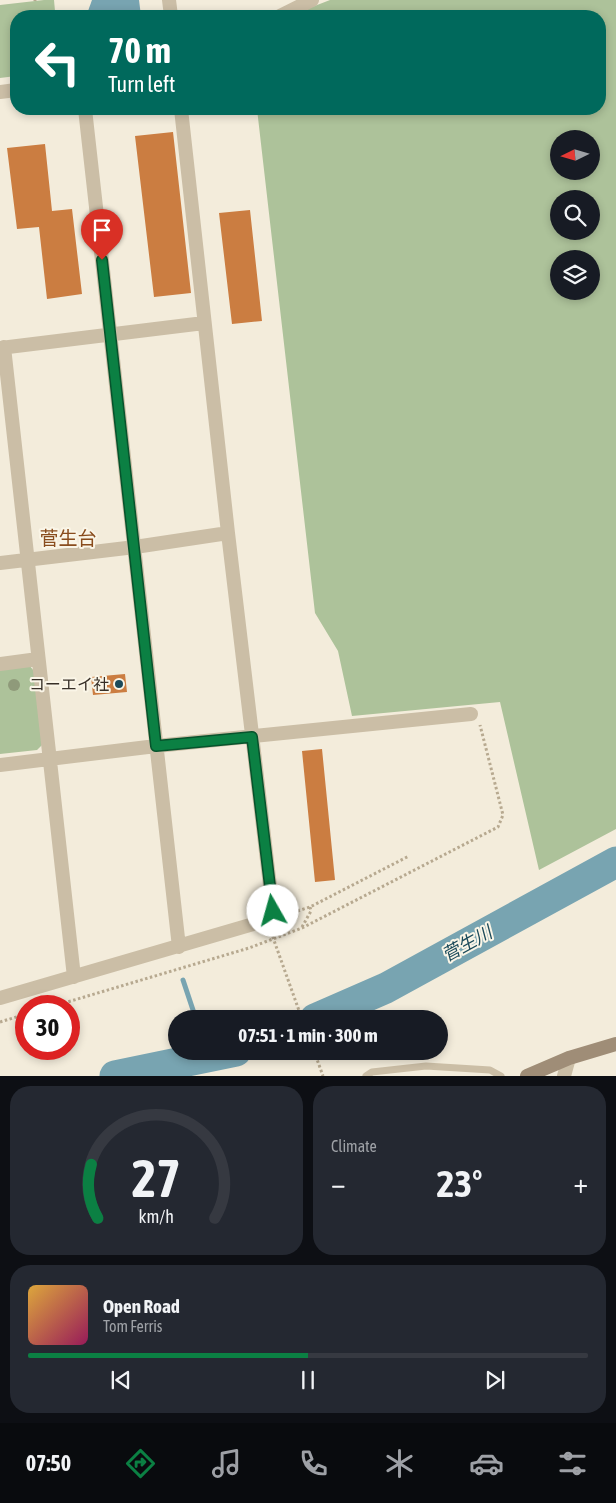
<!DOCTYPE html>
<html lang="en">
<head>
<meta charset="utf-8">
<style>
	body { margin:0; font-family:"Asap Condensed","Noto Sans JP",sans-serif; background:#242831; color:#f1f3f6; height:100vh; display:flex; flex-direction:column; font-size:19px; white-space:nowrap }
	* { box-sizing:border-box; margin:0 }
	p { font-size:16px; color:#9ea1a6 }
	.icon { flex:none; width:28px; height:28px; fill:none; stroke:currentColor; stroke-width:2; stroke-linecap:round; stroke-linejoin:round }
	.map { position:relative; height:1076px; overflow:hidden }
	.panel { display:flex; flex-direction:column; gap:10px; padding:10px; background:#0d0f14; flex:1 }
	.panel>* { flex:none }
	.banner { position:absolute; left:10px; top:10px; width:596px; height:105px; border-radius:20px; box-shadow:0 2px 8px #0003; background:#00695c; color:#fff; overflow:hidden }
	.needle { width:32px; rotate:265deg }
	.fabs { position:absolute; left:550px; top:130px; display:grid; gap:10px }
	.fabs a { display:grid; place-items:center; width:50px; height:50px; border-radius:50%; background:#171b24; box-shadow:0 2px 8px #0003; font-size:25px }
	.speed { position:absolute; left:15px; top:995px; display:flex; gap:10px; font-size:25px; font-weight:700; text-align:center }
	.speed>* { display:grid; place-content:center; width:65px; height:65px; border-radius:50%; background:#171b24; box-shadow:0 2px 8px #0003; line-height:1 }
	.speed .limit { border:8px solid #d22; background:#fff; color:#111 }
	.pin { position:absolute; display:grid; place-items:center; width:42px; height:42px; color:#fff; margin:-51px -21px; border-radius:50% 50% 50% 0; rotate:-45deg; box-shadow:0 0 5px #0007 }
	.pin .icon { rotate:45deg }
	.me { position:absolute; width:55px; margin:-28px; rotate:353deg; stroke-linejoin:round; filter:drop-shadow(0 0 4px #0008) }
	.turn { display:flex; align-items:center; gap:18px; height:105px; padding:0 15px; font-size:22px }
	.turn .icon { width:65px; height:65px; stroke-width:2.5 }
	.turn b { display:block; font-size:35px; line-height:42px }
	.big { font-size:38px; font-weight:700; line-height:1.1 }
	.panel .card { flex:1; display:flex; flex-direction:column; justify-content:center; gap:8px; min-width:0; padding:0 18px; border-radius:20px; background:#242831 }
	.panel .dial { align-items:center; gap:0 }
	.dial svg { height:130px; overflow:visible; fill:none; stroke:#363941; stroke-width:7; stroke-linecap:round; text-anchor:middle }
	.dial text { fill:#f1f3f6; stroke:none }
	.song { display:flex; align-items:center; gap:15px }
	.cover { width:60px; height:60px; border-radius:8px; background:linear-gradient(135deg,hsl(40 70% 55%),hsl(330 70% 35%)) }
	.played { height:5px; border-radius:2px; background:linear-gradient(90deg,#0b8043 50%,#363941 50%) }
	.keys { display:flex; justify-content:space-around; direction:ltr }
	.heat { display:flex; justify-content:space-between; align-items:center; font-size:28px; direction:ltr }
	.panel .tiles { flex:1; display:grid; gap:10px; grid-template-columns:1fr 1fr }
	.card:last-child { grid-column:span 2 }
	.trip { position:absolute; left:168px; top:1010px; width:280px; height:50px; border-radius:25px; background:#171b24; box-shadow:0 2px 8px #0003; font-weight:700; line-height:50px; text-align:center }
	.menu { display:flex; height:80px; justify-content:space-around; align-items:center; background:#090b0e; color:#9ea1a6 }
	.menu .icon { width:35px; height:35px }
	.menu .selected { color:#0b8043 }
	.menu b { font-size:22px; color:#f1f3f6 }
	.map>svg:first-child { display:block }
</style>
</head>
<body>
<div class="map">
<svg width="616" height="1076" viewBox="0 0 616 1076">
	<rect width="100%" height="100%" fill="#f3ecdb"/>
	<path fill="#adc29a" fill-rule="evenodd" d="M44,0H54L55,11L48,16H16V76L0,78V5Z
		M330,0H616V829L539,870L500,702L352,716L338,651L315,613L257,109H600V16H292L294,14ZM559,139H591V171H559ZM559,199H591V231H559ZM559,259H591V291H559Z
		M29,665L34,671L42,745L37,750L0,754V669Z"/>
	<path fill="#78a4b1" d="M92,0H139L141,16H90L88,11Z"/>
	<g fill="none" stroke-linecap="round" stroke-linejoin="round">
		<path stroke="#78a4b1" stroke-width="5" d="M183,980L196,1019
			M251,1019L275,1015L317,1018"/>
		<path stroke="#78a4b1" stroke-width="31" d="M315,1019L386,988L616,862
			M115,1076L236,1051"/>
	</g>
	<path fill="#cb7d41" d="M173,132L191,293L154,297L135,136Z
		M45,144L52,211L72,209L82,294L47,299L39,227L17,229L7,148Z
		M250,210L262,321L232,324L219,213Z
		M125,674L127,692L93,695L91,677Z
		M322,749L335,880L315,882L302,751Z"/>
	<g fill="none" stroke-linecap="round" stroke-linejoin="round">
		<path stroke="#b7a990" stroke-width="3" stroke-dasharray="2.5 2.5" stroke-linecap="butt" d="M35,0V1
			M288,914L310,907L409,856
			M302,927L311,911L310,907
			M271,932L302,1019
			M54,1006L249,948L302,928L498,827L503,815L480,725
			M0,1022L26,1014
			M314,1051L323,1076"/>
		<path stroke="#cbbea6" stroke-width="7" d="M366,1076L372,1072L426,1066L490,1070L501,1076"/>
		<path stroke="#cbbea6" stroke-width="14" d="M169,0L171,16
			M280,16L312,0
			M0,92L16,90
			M85,109L179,947
			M4,347L74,977
			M0,348L204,323
			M0,563L135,547L228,533
			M0,664L38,659
			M0,765L156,746L471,714
			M0,998L267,920L273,911L228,533L181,109"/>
		<path stroke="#cbbea6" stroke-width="14" d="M564,1076L569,1058"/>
		<path stroke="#9f8d77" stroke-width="14" d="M527,1076L569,1058L616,1044"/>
	</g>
	<circle fill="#8f9a7a" cx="14" cy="685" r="6"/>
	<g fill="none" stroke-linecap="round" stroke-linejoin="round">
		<defs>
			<path id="route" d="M102,260L156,746L252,737L273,911"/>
		</defs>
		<use href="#route" stroke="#07532c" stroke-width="12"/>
		<use href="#route" stroke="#0b8043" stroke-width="9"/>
	</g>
	<circle fill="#1b4a5a" stroke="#faf5e7" stroke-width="2" cx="119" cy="684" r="5"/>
	<g text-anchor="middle" stroke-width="4" stroke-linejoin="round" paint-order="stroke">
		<g font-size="16" fill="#372f27" stroke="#faf5e7" text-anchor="end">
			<text x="109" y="690">コーエイ社</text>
		</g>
		<g font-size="18" font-style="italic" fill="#1b4a5a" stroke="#faf5e7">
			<text transform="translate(467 944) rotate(-29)" y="6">菅生川</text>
		</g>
		<g font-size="19" fill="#894c1d" stroke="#faf5e7">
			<text x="68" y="545">菅生台</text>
		</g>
	</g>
</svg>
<div class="fabs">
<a><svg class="needle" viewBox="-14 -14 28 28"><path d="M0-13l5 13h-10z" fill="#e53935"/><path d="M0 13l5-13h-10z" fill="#9ea1a6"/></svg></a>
<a><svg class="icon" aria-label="search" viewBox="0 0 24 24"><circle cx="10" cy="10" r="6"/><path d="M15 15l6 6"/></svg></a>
<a><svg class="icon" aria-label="layers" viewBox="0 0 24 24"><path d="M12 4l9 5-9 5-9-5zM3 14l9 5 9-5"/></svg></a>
</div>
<div class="speed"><div class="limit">30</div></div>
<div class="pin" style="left:102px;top:260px;background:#d93025"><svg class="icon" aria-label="arrive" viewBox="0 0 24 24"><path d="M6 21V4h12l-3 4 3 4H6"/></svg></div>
<svg class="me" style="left:273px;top:911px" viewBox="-20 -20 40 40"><circle r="19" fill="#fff"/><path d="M0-13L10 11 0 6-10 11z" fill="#0b8043"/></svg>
<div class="trip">07:51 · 1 min · 300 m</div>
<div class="banner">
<div class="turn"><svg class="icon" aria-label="left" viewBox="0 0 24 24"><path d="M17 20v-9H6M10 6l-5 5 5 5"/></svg><div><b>70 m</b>Turn left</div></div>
</div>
</div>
<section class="panel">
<div class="tiles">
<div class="card dial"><svg viewBox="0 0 100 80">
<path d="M14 69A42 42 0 1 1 86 69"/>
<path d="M14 69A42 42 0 0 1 10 36" stroke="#0b8043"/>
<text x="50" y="56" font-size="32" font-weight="700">27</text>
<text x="50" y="72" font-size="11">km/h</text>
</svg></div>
<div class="card"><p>Climate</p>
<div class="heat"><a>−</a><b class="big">23°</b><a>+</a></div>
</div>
<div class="card">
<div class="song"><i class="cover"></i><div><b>Open Road</b><p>Tom Ferris</p></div></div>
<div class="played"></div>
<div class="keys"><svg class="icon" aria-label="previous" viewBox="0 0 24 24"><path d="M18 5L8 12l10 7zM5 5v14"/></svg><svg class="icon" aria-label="pause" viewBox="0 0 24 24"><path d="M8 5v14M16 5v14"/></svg><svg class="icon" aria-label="next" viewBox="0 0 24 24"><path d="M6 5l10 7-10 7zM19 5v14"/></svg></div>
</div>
</div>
</section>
<nav class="menu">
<b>07:50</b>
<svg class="icon selected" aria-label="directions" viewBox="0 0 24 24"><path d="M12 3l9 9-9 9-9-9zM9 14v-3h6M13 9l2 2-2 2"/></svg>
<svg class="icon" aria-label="music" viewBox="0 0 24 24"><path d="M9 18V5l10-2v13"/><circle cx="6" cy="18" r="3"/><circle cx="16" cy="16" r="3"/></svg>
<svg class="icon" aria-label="phone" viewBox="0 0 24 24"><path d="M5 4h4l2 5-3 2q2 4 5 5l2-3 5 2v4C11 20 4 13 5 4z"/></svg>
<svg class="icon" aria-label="climate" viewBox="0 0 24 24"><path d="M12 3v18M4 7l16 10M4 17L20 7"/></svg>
<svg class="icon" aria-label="car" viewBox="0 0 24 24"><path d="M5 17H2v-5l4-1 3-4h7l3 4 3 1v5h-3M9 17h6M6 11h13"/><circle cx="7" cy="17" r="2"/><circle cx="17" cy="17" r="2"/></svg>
<svg class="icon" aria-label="filters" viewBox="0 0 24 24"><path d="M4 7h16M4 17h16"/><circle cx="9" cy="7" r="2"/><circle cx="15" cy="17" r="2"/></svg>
</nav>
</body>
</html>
